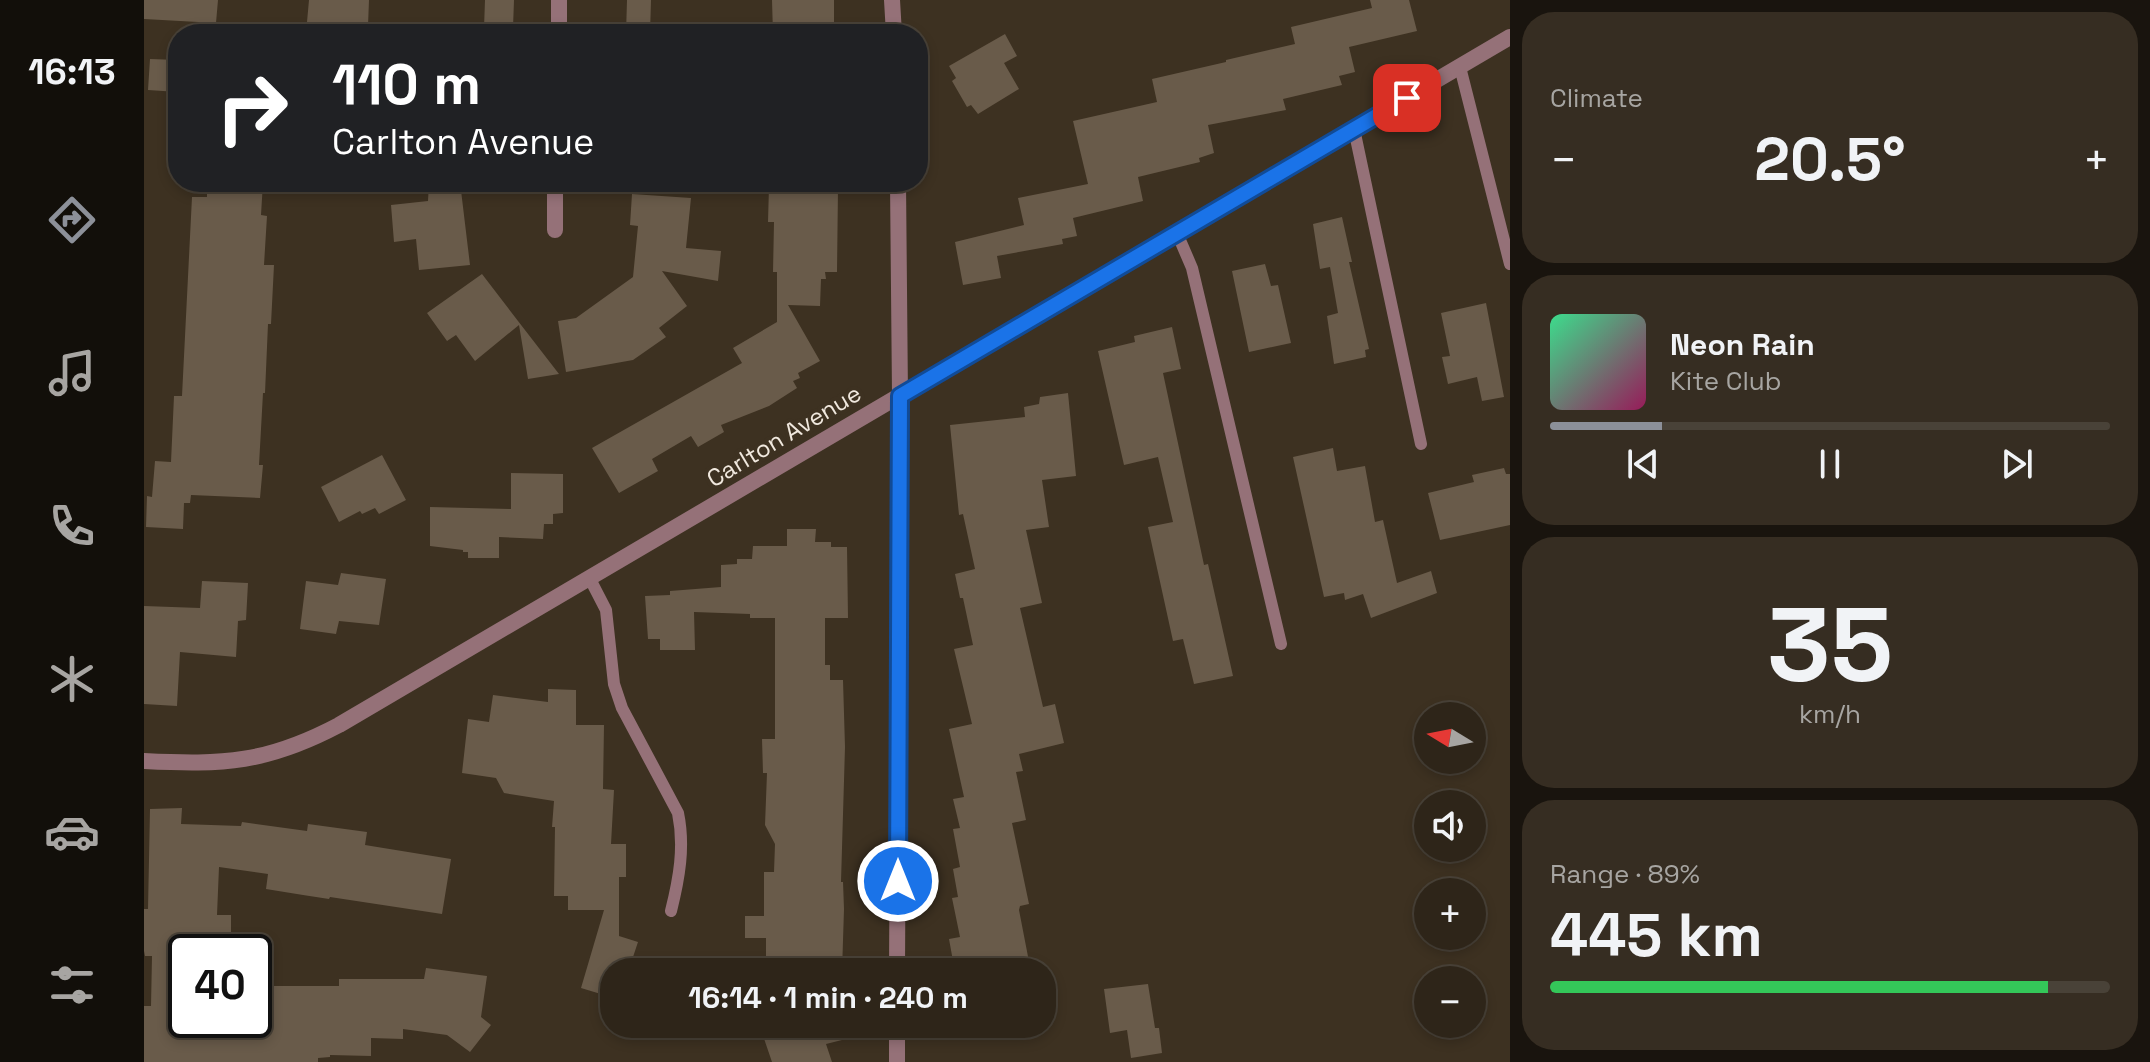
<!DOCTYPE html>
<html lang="en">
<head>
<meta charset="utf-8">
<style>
	body { margin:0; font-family:"Space Grotesk",sans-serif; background:#362d22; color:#f1f3f6; height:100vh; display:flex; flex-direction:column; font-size:30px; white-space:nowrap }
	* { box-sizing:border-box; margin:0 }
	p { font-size:26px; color:#a7a5a2 }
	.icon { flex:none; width:44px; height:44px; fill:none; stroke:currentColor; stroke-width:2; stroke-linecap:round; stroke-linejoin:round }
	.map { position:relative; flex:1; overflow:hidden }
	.side { display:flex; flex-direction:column; gap:12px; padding:12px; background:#19140e; width:640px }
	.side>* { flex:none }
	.hud { position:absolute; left:24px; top:24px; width:760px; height:168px; border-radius:32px; box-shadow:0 4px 12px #0003,0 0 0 2px #494238; background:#202124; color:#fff; overflow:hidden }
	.needle { width:52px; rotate:280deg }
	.controls { position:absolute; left:1270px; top:702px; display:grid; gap:16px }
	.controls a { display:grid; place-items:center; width:72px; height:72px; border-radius:50%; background:#2e2519; box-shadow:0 4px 12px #0003,0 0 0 2px #494238; font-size:40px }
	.speed { position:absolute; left:24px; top:934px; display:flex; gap:16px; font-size:40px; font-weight:700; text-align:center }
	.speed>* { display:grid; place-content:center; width:104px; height:104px; border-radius:50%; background:#2e2519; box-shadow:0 4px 12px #0003,0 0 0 2px #494238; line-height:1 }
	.speed .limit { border:4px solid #111; border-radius:12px; background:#fff; color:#111 }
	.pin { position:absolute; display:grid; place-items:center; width:68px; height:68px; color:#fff; margin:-34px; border-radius:16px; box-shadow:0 4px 12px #0006 }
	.me { position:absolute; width:88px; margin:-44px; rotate:0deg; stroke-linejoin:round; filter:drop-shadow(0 0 6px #0008) }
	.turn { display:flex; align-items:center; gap:28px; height:168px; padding:0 32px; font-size:36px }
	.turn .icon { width:104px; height:104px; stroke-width:2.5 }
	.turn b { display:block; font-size:56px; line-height:68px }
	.big { font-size:60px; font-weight:700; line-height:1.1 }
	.side .card { flex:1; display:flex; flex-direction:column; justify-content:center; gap:12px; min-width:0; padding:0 28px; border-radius:32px; background:#362d22 }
	.side .dial { align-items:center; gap:0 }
	.dial b { font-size:104px; line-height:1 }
	.song { display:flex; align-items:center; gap:24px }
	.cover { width:96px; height:96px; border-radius:12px; background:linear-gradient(135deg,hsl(150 70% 55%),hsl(330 70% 35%)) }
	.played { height:8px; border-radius:4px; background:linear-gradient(90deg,#8c9099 20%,#494238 20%) }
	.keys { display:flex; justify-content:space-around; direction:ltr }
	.heat { display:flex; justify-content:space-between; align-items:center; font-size:44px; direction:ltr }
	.charge { height:12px; border-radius:6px; background:linear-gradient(90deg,#34c759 89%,#494238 0) }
	.trip { position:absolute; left:456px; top:958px; width:456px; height:80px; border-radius:32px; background:#2e2519; box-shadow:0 4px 12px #0003,0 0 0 2px #494238; font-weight:700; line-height:80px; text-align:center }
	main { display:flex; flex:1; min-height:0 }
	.tabs { display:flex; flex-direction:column; width:144px; justify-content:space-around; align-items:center; background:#120f0a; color:#a7a5a2 }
	.tabs .icon { width:56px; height:56px }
	.tabs .selected { color:#8c9099 }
	.tabs b { font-size:36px; color:#f1f3f6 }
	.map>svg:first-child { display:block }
</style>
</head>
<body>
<main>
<nav class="tabs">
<b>16:13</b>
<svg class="icon selected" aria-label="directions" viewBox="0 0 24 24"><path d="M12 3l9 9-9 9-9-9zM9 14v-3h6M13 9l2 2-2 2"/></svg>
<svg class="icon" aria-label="music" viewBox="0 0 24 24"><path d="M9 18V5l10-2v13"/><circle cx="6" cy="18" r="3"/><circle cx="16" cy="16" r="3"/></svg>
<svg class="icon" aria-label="phone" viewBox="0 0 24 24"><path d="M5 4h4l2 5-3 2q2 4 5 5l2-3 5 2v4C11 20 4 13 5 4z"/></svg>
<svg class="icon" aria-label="climate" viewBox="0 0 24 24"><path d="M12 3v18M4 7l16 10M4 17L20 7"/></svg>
<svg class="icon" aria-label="car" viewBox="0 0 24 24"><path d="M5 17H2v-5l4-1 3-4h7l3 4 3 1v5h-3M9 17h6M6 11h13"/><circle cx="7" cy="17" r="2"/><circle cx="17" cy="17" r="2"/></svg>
<svg class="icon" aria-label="filters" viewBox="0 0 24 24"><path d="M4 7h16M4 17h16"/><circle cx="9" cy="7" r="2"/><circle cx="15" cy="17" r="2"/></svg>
</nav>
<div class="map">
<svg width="1366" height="1062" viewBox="0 0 1366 1062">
	<rect width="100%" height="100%" fill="#3d3121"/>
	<path fill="#695b4a" d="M0,0H74L72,23L0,19Z
		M165,0H225L224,26L163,22Z
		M341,0H370L369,28H340Z
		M483,0H507L506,34H482Z
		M628,0H690V28H678V34H629Z
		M1226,0H1265L1273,31L1205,47L1211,72L1195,76L1198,85L1139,99L1142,110L1064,125L1070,153L1055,158L1056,162L994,177L999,201L929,218L933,236L918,239L919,244L853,256L857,278L819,285L811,242L880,225L874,198L944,184L929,121L1013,102L1008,79L1082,62V60L1151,44L1147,27L1228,8Z
		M861,34L873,56L860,63L875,89L834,114L827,105L823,107L808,81L812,78L805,66Z
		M6,59L34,60V92L4,90Z
		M63,182H119L117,215L123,216L120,265H130L127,324H124L121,393H119L115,465H119L116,498L47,495L46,503H40L39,529L2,527L3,496L8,497L11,461L27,462L30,396H38L48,197H63Z
		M285,182H316L326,265L275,270L272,239L250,242L247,205L284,201Z
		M635,182H684V188H694L693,272H681L682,279H677L676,306L644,305L676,361L654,373L656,378L649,381L653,388L625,406L577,425L580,432L554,447L547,436L508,459L514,471L475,493L448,448L598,363L589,348L633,322V272H629L630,222H624L625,186L635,187Z
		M488,194L547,198L542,248L577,251L574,281L518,271L543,306L515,328L522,337L489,360L422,372L414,321L432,318L489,277L494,226L486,225Z
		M1198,217L1208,262H1205L1225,349L1221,350L1222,357L1190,364L1183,316L1194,313L1186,267L1176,269L1169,224Z
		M1121,264L1127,286L1134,285L1147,343L1105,352L1088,271Z
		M338,274L374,321L415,374L384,379L375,325L331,361L312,335L303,341L283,313Z
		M1342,303L1360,397L1338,401L1333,377L1304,384L1298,357L1306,356L1297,313Z
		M1028,327L1037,369L1019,373L1060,565L1064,564L1089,676L1050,684L1039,639L1029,641L1004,527L1029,522L1014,457L980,465L954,351L991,342L990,336Z
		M924,393L932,476L898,480L905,527L882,530L898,603L876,608L899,707L911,704L920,743L875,754L879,771L872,772L882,820L868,823L885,904L876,906L875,910L887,972H811L805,939L816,937L808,898L814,897L809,869L816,867L809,829L816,828L809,799L820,797L805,729L828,724L810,649L829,645L819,598H816L811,574L831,569L819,514L815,515L806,425L881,417L880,407L895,404L896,397Z
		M1189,448L1193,471L1221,466L1231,522L1239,520L1253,583L1287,571L1293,593L1227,618L1219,594L1201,600L1200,593L1180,597L1149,457Z
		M238,455L262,500L235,514L231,508L218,514L216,511L195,522L177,487Z
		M1360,468L1362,474H1366V525L1296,540L1284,493L1330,482L1328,475Z
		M367,473L419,474V513L409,514V524H400L399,539L355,537V558H324V552H319V550L286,546V507L367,509Z
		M643,529H672L671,542H687V547H703L704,618H681V665H686V680H699L701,747L697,882H699L700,909L698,972H622V938H601V916H620V872H630L631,844L621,825L623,773H619L618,739H631V618H606V614L550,612L551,650H516V639H504L501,596L526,595V591L577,587V565L593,564V559H608L609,546H643Z
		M197,573L242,579L235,625L195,621L192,634L156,629L162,581L194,585Z
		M58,581L104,583L102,620L94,621L92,657L36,652L33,706L0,704V606L56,608Z
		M404,689L432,690V725H460L459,789L470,790L467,844H482V877H475V936L494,942L484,972H470V998L437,988L460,910H424V896H410L411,827H408L410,801L360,793L352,778L318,773L324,719L345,722L349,695L404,702Z
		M38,808L37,824L97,826L98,822L163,831L164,824L223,832L221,845L307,859L298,914L186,897L185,899L159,895L122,889L124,874L75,867L73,915H87V952H42V971H40V1020H110V1006L127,1005V986H195V979H280L282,968L343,976L337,1017L347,1025L326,1052L303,1035L259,1029V1039L227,1038V1056L186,1055V1057L174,1058V1062H0V1006H7L8,956H1L0,951V909H4L6,809Z
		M1004,984L1011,1028H1015L1018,1053L987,1058L983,1030L966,1033L960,989Z
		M615,1024H729L730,1032L682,1044L688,1062H628Z"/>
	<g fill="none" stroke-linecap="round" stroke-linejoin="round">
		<path stroke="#957178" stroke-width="12" d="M1316,67L1366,264
			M1210,129L1277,444
			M1033,233L1048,268L1137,644
			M446,579L462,610L470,684L478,708L534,813C541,847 535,879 527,911"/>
		<path stroke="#957178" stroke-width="16" d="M415,34V0
			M411,230V182"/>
		<path stroke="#957178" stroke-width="16" d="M748,0L750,34
			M0,761C80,765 123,763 195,725L1366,37
			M753,972L756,396L754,182
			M753,1062V1024"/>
	</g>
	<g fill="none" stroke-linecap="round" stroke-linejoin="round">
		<defs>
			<path id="route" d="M754,881L756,396L1263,98"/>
		</defs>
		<use href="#route" stroke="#114b97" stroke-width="20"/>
		<use href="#route" stroke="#1a73e8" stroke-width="14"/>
	</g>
	<g text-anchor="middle" stroke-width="8" stroke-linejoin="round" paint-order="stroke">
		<g font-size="24" fill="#f0e8de" stroke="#3d3121">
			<text transform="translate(640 436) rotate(-31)" y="8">Carlton Avenue</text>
		</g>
	</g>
</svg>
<div class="controls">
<a><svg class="needle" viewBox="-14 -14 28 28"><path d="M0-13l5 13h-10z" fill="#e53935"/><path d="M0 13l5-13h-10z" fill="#a7a5a2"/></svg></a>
<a><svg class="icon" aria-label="sound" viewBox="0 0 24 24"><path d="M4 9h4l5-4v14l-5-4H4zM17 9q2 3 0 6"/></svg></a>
<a>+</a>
<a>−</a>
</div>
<div class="speed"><div class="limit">40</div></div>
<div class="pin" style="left:1263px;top:98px;background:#d93025"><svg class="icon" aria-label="arrive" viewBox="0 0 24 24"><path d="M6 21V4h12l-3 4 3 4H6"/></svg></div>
<svg class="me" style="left:754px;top:881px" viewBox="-20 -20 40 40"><circle r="17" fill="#1a73e8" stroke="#fff" stroke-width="3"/><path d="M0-11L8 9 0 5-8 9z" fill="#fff"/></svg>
<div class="trip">16:14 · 1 min · 240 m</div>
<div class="hud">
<div class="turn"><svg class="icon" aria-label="right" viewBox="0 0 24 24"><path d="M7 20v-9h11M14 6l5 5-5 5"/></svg><div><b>110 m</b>Carlton Avenue</div></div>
</div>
</div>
<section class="side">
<div class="card"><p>Climate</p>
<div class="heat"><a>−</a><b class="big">20.5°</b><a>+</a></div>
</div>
<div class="card">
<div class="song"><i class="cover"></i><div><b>Neon Rain</b><p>Kite Club</p></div></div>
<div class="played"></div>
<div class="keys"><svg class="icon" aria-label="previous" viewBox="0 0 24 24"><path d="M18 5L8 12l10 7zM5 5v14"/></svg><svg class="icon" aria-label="pause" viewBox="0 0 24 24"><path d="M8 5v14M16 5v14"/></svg><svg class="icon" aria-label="next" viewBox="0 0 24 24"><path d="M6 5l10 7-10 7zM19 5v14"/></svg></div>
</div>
<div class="card dial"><b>35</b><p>km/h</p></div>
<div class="card"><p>Range · 89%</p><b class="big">445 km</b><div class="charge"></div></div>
</section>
</main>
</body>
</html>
